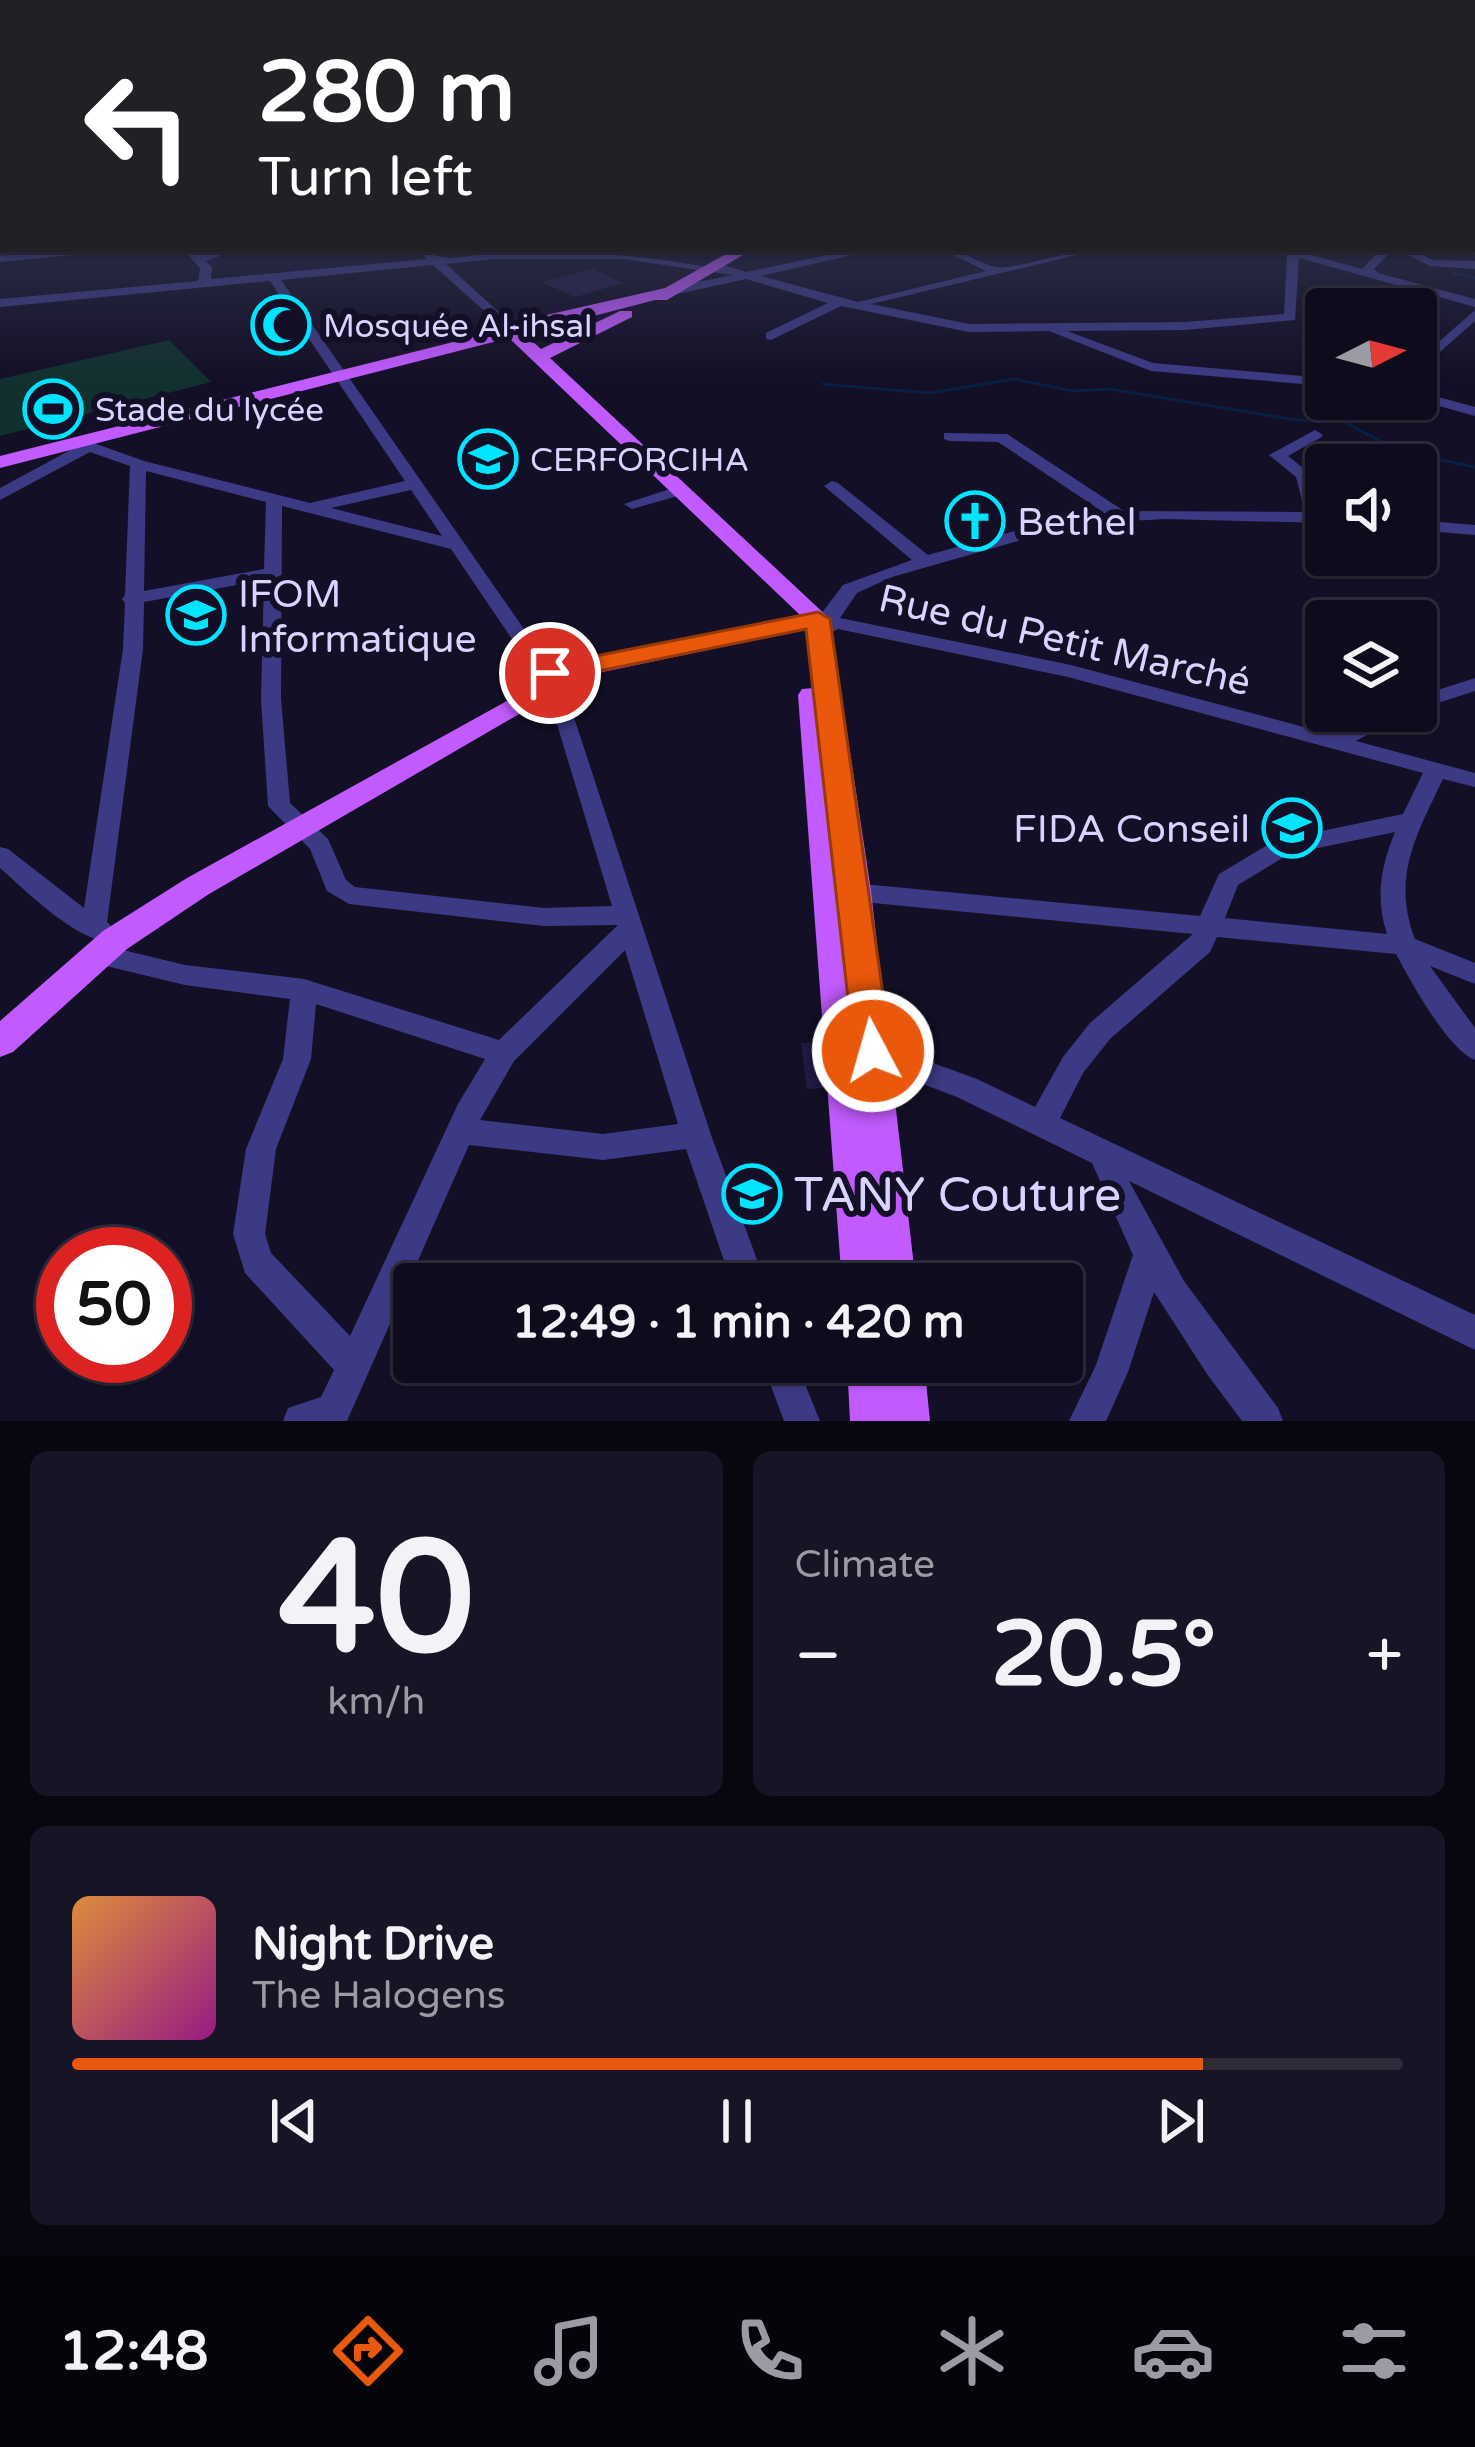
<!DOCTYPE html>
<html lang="en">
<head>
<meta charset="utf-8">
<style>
	body { margin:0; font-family:"Varela Round",sans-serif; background:#171425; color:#f1f3f6; height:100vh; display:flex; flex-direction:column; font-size:45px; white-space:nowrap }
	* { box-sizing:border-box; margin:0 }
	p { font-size:39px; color:#9b9ba3 }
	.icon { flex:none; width:66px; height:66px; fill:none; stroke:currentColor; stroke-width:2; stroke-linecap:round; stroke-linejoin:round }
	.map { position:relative; height:1421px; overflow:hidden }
	.details { display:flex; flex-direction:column; gap:30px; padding:30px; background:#08060f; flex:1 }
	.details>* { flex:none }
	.guide { position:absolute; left:0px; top:0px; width:1476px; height:252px; box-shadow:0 3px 9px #0004,0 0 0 3px #2e2b3b; background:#202124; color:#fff; overflow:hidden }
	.needle { width:78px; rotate:84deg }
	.controls { position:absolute; left:1305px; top:288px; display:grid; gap:24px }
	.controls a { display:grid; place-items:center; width:132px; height:132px; border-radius:12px; background:#0e0b1c; box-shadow:0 3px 9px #0004,0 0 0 3px #2e2b3b; font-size:60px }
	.speed { position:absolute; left:36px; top:1227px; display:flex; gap:24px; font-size:60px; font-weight:700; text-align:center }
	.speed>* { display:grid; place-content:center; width:156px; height:156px; border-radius:50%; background:#0e0b1c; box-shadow:0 3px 9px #0004,0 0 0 3px #2e2b3b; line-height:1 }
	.speed .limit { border:18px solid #d22; background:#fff; color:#111 }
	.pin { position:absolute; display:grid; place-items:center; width:102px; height:102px; color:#fff; margin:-51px; border:6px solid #fff; border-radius:50%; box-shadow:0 3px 12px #0007 }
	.me { position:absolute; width:132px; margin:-66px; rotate:354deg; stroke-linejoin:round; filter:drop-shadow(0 0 9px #0008) }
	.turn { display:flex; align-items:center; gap:42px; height:252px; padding:0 60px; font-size:54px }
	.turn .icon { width:156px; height:156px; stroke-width:2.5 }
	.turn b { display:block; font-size:84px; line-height:102px }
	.big { font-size:90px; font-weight:700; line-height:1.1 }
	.details .card { flex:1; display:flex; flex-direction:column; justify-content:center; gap:18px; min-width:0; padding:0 42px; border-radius:18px; background:#171425 }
	.details .dial { align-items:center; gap:0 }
	.dial b { font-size:156px; line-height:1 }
	.song { display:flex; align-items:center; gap:36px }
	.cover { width:144px; height:144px; border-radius:18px; background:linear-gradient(135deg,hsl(30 70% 55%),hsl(310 70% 35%)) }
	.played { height:12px; border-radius:6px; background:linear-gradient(90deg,#ea580c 85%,#2e2b3b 85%) }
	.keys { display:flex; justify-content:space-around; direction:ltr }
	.heat { display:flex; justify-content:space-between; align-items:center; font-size:66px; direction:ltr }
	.details .tiles { flex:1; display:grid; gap:30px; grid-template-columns:1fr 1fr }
	.card:last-child { grid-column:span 2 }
	.trip { position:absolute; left:393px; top:1263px; width:690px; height:120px; border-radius:12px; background:#0e0b1c; box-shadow:0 3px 9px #0004,0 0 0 3px #2e2b3b; font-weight:700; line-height:120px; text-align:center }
	.tabs { display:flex; height:192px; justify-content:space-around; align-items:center; background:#06040b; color:#9b9ba3 }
	.tabs .icon { width:84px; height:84px }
	.tabs .active { color:#ea580c }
	.tabs b { font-size:54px; color:#f1f3f6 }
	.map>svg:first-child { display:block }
</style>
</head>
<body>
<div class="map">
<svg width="1475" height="1421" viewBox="0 0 1475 1421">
	<rect width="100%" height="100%" fill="#130f26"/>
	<path fill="#12302f" d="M169,340L211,382L0,436V379Z"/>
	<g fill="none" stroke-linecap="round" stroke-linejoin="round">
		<path stroke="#0a1f44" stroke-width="3" d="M1453,273L1475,278
			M823,384L929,393L1014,379L1073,391L1109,389L1296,420L1342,421L1401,452L1475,467"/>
	</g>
	<path fill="#241b47" d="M593,269L623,283L575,297L541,282Z
		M819,1042L823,1088L807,1089L801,1043Z"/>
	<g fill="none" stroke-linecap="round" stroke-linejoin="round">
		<path fill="#3d3a85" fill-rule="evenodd" d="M1473,202H1475L1473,209Z
			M1473,230H1475V236H1473Z
			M0,236H3V242H0Z
			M70,249H113L107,252L0,262V256Z
			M190,249H202L201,255L221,249H239L206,261L212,267L211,279L427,259L424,256L430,253C448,263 474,254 495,253C571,249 640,255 714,268L720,264L746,272L856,249H878L761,276L858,302L986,271L941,249C963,249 976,263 996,267C1015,270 1073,249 1102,249L871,304L969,324L1185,322L1284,314L1287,255L1271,249H1290L1362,269L1381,249H1393L1374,269L1378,273L1475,299V307L1299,258L1295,320L1185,330L1067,331L1153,363L1326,378V386L1151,371L1049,331L969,332L841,306L771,340L766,339V333L828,303L746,279L673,295L669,294V288L732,275L624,259H495L446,264L514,326V332L509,333L433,265L281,280L556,675L546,681L539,679L451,549L282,506L281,699L290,803L328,839L346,880L355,887L544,908L612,906L547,691L550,687H564L711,1135L766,1284H732L686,1149L603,1160L469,1145L347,1421H283L288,1408L321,1397L334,1370L245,1273L233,1234L246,1149L283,1059L290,999L185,985L98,964L89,961L85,954L89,947L98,944L185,965L304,979L499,1040L618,925L544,926L349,904L327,891L310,849L268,806L261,699L264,580L144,602L143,649L107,922L118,933L114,940C84,949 23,888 0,868V847L8,849L84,908L123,649L125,603L122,599L125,595L130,466L90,452L0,500V488L76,447L69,442L77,437L144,461L310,503L405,481L270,281L0,307V299L198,281L200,268L189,256ZM146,471L266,502L264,569L144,591ZM411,490L442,536L331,508ZM625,950L678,1124L603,1134L480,1120L514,1061ZM316,1004L485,1059L458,1104L350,1336L271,1253L265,1234L276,1149L311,1059Z
			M1396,249H1411L1432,260L1475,261V269L1430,266Z
			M1475,310V321L1416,373V362Z
			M1416,391L1475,407V416L1414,399Z
			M1315,430L1323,435L1320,438L1288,456L1312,475L1322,513H1326V523L1165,519L1077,524L892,577L857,593L840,618L1071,665L1334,735L1383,711H1411L1356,741L1475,773V787L1443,779C1417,834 1391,877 1415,939L1475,963V984L1430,966L1475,1028V1060C1448,1050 1410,980 1396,954L1217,937L1210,952L1110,1039L1083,1073L1060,1118L1475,1315V1350L1129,1181L1184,1281L1278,1408L1283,1421H1242L1207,1374L1154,1292L1128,1372L1106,1421H1069L1096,1365L1133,1255L1092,1163L957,1097L857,1059L853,1051L857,1043L867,1039L977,1079L1035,1107L1063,1057L1090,1023L1193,934L842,900L833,897L830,891L833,885L842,882L1200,916L1219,874L1274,841L1403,814L1423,773L1068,677L838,629L830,633L823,631L821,625L808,619L811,615L821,614L843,585L912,560L824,486L832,481L838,483L928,555L1076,514L1103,512L998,442L949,441L944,439V433L1007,434L1124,511L1305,512L1296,477L1269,455ZM1395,832C1381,866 1375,898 1387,934L1225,918L1238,885L1289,854Z
			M679,486L685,488V494L632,509L624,504Z
			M1416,520L1475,525V535L1416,530Z
			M1475,678V691L1416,710V697Z
			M762,1362H796L820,1421H784Z"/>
		<path fill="#c25bff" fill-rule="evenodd" d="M735,249H753L667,300H655L524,334L541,349L620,311H632V317L550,358L830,619L871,891L916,1284H842L798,695L802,689L814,688L807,629L560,681L551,679L547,673L551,667L800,615L509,338L0,468V456L501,330L503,325L665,288Z
			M543,681L552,683L556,689L552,695L209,894L127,949L13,1052L0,1057V1021L103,931L187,878Z
			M847,1362H924L930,1421H850Z"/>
	</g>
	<linearGradient id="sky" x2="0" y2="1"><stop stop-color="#0a0815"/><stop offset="0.48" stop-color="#333752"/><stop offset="1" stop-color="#333752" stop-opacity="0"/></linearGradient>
	<rect width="1475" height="381" fill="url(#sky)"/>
	<path fill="#ea580c" stroke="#983908" stroke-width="3" d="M818,612L830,619L891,1051L886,1062L873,1066L860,1062L854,1051L806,629L550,681L537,673L550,665Z"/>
	<defs>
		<symbol id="mosque-ring" viewBox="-11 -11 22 22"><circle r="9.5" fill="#130f26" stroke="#00e5ff" stroke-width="1.5"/><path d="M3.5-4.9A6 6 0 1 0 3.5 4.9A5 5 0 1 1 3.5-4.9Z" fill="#00e5ff"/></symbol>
		<symbol id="stadium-ring" viewBox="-11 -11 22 22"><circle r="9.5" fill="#130f26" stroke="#00e5ff" stroke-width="1.5"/><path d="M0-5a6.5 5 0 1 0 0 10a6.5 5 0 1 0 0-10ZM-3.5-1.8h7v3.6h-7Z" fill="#00e5ff"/></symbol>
		<symbol id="university-ring" viewBox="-11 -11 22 22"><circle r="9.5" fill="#130f26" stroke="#00e5ff" stroke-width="1.5"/><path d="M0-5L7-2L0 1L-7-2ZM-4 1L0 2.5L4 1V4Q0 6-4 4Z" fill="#00e5ff"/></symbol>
		<symbol id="church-ring" viewBox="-11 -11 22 22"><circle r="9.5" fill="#130f26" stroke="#00e5ff" stroke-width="1.5"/><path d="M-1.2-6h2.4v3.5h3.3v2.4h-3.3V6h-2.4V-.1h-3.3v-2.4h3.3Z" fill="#00e5ff"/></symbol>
	</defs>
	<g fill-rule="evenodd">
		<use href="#mosque-ring" x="248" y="292" width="66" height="66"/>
		<use href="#stadium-ring" x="20" y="376" width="66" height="66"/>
		<use href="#university-ring" x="455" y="426" width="66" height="66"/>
		<use href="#church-ring" x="942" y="488" width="66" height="66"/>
		<use href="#university-ring" x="163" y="582" width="66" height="66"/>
		<use href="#university-ring" x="1259" y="795" width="66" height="66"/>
		<use href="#university-ring" x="719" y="1161" width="66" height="66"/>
	</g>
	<g text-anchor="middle" stroke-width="12" stroke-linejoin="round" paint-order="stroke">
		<g font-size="33" fill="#d9d4ff" stroke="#130f26" text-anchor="start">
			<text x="323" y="337">Mosquée Al-ihsaI</text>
			<text x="95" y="421">Stade du lycée</text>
			<text x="530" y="471">CERFORCIHA</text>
		</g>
		<g font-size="39" fill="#d9d4ff" stroke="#130f26" text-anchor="start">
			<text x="1017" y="535">Bethel</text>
			<text x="238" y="607">IFOM<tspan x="238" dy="45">Informatique</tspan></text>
			<text x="1250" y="842" text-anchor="end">FIDA Conseil</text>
		</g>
		<g font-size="39" fill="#d9d4ff" stroke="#130f26">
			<text transform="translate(1065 639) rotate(13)" y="14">Rue du Petit Marché</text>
		</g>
		<g font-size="48" fill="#d9d4ff" stroke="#130f26" text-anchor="start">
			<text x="794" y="1211">TANY Couture</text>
		</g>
	</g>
</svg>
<div class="controls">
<a><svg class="needle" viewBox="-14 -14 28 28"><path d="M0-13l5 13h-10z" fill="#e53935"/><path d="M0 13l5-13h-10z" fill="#9b9ba3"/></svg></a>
<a><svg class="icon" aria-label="sound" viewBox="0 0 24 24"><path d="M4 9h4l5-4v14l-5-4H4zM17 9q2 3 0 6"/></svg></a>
<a><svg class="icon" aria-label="layers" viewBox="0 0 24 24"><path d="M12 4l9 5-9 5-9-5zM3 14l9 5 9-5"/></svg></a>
</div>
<div class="speed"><div class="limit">50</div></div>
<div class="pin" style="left:550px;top:673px;background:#d93025"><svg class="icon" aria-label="arrive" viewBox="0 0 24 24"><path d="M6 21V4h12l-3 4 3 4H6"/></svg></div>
<svg class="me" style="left:873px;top:1051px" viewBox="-20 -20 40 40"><circle r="17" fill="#ea580c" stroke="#fff" stroke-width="3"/><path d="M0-11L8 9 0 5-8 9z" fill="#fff"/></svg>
<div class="trip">12:49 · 1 min · 420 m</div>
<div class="guide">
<div class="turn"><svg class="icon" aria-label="left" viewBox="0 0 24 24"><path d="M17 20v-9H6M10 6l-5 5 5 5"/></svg><div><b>280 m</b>Turn left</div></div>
</div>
</div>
<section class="details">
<div class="tiles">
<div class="card dial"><b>40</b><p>km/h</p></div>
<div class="card"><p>Climate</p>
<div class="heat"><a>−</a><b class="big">20.5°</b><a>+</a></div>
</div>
<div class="card">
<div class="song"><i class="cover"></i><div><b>Night Drive</b><p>The Halogens</p></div></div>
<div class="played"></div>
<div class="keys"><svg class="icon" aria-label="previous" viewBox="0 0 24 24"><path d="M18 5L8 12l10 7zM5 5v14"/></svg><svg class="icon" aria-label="pause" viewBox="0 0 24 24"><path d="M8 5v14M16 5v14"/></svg><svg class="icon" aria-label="next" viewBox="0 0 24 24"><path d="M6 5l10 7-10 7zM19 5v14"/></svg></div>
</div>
</div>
</section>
<nav class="tabs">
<b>12:48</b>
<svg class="icon active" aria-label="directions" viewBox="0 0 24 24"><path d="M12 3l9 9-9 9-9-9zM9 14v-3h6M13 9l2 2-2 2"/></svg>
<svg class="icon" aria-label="music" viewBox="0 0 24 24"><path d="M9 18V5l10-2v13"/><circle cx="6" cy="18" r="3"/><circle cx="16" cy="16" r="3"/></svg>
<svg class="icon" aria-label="phone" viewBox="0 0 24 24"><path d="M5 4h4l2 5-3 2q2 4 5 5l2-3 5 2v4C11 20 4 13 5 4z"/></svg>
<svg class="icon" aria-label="climate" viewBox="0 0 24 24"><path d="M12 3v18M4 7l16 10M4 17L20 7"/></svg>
<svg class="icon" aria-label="car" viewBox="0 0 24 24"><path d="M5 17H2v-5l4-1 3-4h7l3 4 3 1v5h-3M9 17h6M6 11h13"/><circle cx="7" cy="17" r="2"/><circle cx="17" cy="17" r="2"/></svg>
<svg class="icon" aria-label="filters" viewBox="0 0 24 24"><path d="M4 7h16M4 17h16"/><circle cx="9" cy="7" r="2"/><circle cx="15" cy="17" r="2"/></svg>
</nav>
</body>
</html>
